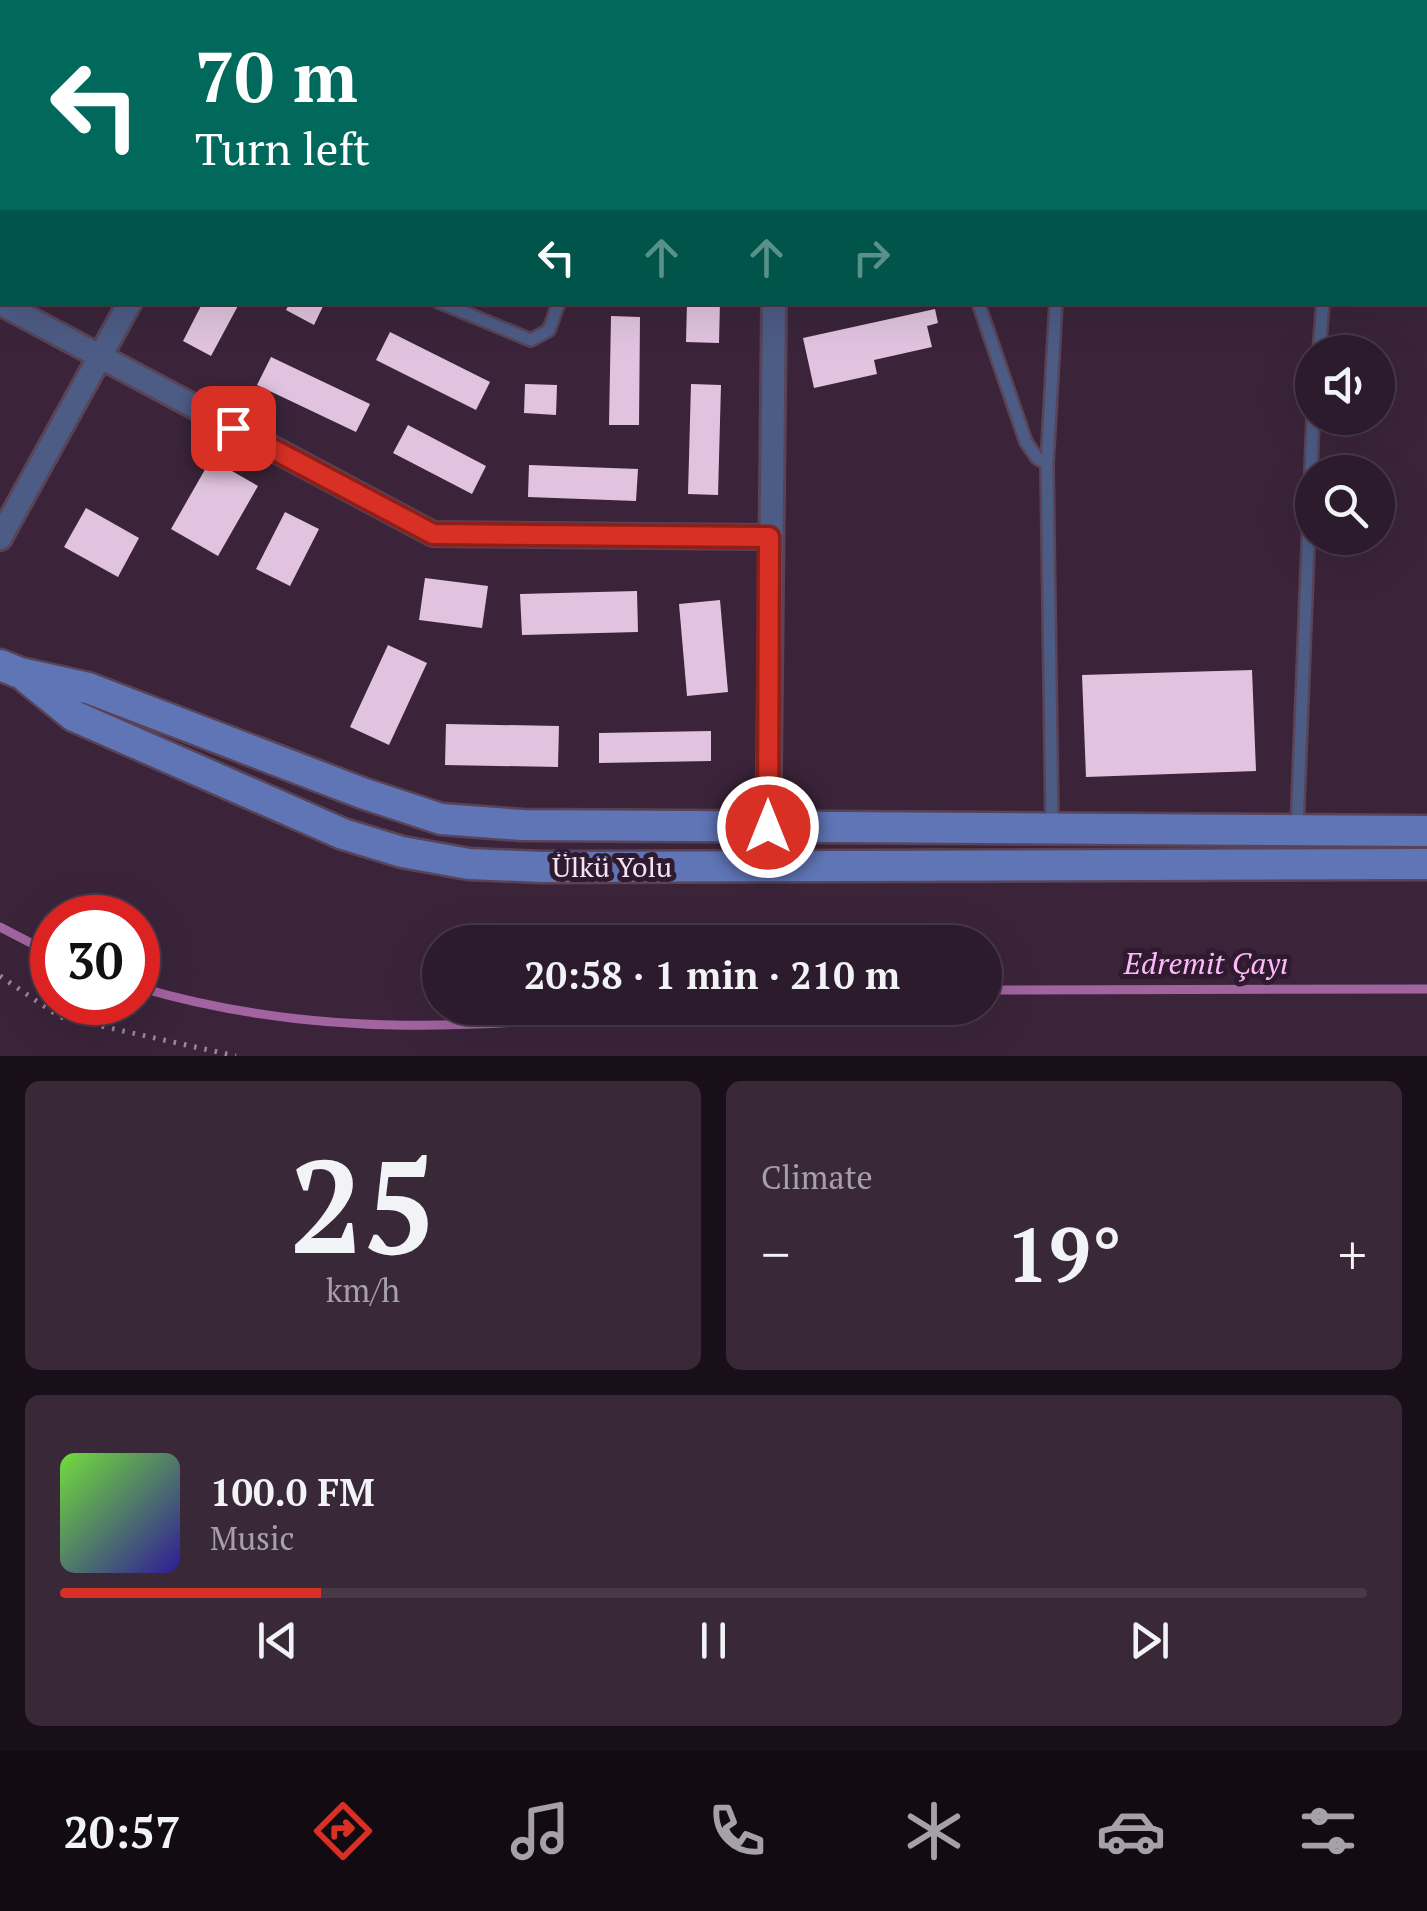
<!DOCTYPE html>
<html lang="en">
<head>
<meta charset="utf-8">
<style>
	body { margin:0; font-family:"PT Serif",serif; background:#382838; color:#f1f3f6; height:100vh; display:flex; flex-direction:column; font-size:38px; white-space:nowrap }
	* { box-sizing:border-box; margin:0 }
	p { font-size:32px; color:#a6a1a9 }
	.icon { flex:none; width:55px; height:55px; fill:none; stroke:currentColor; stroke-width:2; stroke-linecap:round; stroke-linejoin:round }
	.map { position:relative; height:1056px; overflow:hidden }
	.sheet { display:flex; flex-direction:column; gap:25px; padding:25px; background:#180f18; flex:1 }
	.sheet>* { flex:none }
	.top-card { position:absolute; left:0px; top:0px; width:1428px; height:305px; box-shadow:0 10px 40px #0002,0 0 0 2px #483948; background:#00695c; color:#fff; overflow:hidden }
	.buttons { position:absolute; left:1295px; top:335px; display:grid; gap:20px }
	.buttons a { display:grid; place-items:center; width:100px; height:100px; border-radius:50%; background:#2c1b2c; box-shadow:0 10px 40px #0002,0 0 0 2px #483948; font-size:50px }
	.speed { position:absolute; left:30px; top:895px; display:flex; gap:20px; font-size:50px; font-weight:700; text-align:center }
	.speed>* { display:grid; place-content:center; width:130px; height:130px; border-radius:50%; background:#2c1b2c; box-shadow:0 10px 40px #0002,0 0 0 2px #483948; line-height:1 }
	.speed .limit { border:15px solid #d22; background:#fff; color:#111 }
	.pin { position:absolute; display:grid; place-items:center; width:85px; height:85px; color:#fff; margin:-42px; border-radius:20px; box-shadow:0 5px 15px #0006 }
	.me { position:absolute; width:110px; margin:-55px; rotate:0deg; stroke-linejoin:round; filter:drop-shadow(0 0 8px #0008) }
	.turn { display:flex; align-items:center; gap:35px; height:210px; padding:0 30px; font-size:45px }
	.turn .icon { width:130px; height:130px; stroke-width:2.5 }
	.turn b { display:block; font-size:70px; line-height:85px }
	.lanes { display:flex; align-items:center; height:95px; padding:0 30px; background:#0003; justify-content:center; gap:50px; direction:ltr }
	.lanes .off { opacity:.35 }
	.big { font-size:75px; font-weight:700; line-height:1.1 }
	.sheet .tile { flex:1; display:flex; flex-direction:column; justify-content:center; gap:15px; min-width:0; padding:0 35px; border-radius:15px; background:#382838 }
	.sheet .dial { align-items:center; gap:0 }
	.dial b { font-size:130px; line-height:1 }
	.song { display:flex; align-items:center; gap:30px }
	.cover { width:120px; height:120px; border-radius:15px; background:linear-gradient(135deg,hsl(100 70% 55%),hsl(250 70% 35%)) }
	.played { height:10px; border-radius:5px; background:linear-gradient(90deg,#d93025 20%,#483948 20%) }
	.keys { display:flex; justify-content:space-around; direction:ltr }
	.heat { display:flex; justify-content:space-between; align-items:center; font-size:55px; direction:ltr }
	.sheet .tiles { flex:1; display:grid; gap:25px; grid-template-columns:1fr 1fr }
	.tile:last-child { grid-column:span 2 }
	.trip { position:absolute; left:422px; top:925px; width:580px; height:100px; border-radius:50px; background:#2c1b2c; box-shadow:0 10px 40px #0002,0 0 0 2px #483948; font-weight:700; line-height:100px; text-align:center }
	.tabs { display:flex; height:160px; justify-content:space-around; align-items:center; background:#120b12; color:#a6a1a9 }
	.tabs .icon { width:70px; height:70px }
	.tabs .selected { color:#d93025 }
	.tabs b { font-size:45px; color:#f1f3f6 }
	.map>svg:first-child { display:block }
</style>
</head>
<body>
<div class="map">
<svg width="1427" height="1056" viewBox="0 0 1427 1056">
	<rect width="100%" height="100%" fill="#3b243a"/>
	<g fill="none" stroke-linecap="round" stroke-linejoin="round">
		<path stroke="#a264a1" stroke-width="9" d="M0,927L52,954
			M138,987C328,1043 493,1026 687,1008
			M985,990L1427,989"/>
	</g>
	<path fill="#e1c3df" d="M203,302H240L211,356L183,341Z
		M290,302H325L314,325L286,310Z
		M687,302H720L719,343L686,342Z
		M935,309L938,323L927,326L932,347L874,360L877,374L814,388L803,338Z
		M611,316L640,317L639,425H609Z
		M390,332L490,382L476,410L376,360Z
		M271,357L370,404L356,432L257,385Z
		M525,384L557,385L556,415L524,413Z
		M691,384L721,385L718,495L688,494Z
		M408,425L486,466L472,494L393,453Z
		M211,459L258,486L218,556L171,529Z
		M529,465L638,469L636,501L528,497Z
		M86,508L139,538L118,577L64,547Z
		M285,512L319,529L290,586L256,569Z
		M425,578L488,586L482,628L419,620Z
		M637,591L638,632L522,635L520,594Z
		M720,600L728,692L687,696L679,604Z
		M388,645L427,663L389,745L350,727Z
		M1252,670L1256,771L1086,777L1082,675Z
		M446,724L559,726L558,767L445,765Z
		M711,731V761L599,763V733Z"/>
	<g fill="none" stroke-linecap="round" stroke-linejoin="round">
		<defs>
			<path id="lane" d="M510,2L511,0
				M439,302L531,340L549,330L559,302
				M978,302L1026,442L1037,458L1047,464
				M1319,352L1323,302
				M1052,825L1047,464L1056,302
				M1297,828L1313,418"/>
			<path id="street" d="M663,0L668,2
				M298,2L299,0
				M1015,2L1016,0
				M0,303L433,534L769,537
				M0,538L130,302
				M768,866L774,302"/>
			<path id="secondary" d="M0,665L20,673L88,688L362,793L441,819L522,825L1427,831
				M27,678L74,716L343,834L402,852L469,864L542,867L1427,864"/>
		</defs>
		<use href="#lane" stroke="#584357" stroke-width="16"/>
		<use href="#street" stroke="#584357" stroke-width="28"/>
		<use href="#secondary" stroke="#584357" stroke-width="35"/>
		<path stroke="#9b899a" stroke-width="5" stroke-dasharray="2.5 8" stroke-linecap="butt" d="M0,976L60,1017L236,1056"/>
		<use href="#lane" stroke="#4d5c85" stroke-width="11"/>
		<use href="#street" stroke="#4d5c85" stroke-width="22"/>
		<use href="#secondary" stroke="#5f75b6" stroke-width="30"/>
	</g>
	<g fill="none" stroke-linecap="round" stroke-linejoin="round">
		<defs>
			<path id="route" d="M233,428L433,534L769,537L768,827"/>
		</defs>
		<use href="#route" stroke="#8d1f18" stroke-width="25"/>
		<use href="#route" stroke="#d93025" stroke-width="18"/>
	</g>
	<g text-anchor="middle" stroke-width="10" stroke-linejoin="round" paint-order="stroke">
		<g font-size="28" fill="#f3e4f2" stroke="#301a2f">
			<text x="612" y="877">Ülkü Yolu</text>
		</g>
		<g font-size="30" font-style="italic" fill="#fcbaf8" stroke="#301a2f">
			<text x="1206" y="974">Edremit Çayı</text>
		</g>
	</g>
</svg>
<div class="buttons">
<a><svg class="icon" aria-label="sound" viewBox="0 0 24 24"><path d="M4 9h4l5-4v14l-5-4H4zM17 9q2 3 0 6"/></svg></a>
<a><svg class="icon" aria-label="search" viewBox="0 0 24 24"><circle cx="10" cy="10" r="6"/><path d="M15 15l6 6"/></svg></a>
</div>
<div class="speed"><div class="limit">30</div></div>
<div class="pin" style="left:233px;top:428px;background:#d93025"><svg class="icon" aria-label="arrive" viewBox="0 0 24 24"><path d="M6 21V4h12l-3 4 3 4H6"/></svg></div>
<svg class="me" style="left:768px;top:827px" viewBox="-20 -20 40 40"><circle r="17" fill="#d93025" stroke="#fff" stroke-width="3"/><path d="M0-11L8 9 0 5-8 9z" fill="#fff"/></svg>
<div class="trip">20:58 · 1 min · 210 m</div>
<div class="top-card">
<div class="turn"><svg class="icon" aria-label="left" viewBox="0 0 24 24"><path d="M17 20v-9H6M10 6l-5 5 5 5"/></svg><div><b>70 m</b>Turn left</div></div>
<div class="lanes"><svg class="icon" aria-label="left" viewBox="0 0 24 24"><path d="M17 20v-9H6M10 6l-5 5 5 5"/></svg><svg class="icon off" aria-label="ahead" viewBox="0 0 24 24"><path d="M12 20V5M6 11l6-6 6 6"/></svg><svg class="icon off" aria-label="ahead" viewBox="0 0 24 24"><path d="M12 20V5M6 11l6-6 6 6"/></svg><svg class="icon off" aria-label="right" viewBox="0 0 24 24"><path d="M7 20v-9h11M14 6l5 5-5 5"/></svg></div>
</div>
</div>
<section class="sheet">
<div class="tiles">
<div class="tile dial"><b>25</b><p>km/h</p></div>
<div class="tile"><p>Climate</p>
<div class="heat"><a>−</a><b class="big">19°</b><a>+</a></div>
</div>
<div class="tile">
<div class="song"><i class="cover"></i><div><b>100.0 FM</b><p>Music</p></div></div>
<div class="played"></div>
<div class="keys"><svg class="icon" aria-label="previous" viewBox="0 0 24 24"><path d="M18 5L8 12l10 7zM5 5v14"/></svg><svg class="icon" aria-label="pause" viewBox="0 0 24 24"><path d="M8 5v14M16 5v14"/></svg><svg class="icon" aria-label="next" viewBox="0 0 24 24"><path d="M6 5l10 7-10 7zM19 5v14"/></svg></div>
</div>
</div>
</section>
<nav class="tabs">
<b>20:57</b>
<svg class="icon selected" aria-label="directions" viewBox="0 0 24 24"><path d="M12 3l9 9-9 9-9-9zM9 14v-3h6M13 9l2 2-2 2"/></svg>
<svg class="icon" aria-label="music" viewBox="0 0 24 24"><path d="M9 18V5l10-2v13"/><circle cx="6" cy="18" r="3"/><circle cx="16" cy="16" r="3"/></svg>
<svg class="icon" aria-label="phone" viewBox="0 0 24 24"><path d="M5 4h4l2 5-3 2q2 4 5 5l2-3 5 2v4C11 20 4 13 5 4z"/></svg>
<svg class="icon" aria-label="climate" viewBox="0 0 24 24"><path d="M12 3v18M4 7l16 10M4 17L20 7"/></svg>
<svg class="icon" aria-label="car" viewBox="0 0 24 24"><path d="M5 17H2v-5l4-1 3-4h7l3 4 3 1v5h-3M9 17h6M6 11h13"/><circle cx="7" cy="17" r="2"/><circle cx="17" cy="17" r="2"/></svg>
<svg class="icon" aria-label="filters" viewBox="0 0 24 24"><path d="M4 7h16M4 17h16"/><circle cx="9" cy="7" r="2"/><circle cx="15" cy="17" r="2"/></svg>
</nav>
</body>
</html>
